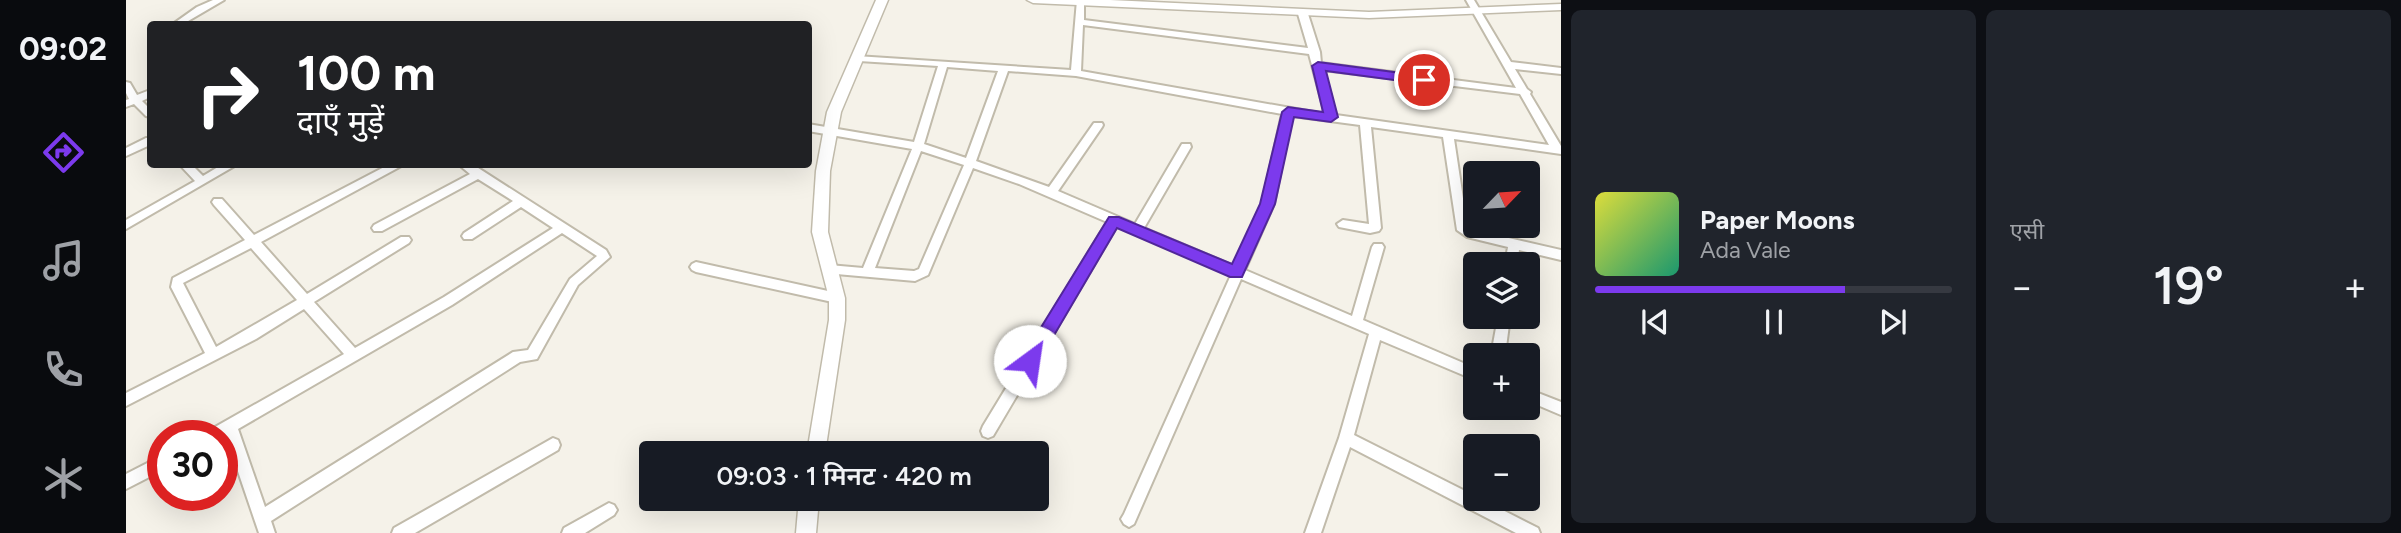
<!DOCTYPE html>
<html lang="hi">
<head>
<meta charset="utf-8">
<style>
	body { margin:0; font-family:Figtree,"Noto Sans Devanagari",sans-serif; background:#20242c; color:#f1f3f6; height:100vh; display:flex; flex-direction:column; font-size:26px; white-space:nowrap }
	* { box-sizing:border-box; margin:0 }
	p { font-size:23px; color:#9ea1a6 }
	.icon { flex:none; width:38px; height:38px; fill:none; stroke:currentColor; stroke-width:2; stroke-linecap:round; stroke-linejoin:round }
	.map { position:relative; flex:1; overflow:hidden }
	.side { display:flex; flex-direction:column; gap:10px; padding:10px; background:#0d0f14; width:840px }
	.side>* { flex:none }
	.top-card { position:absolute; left:21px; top:21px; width:665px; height:147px; border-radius:7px; box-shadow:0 7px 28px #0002; background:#202124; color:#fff; overflow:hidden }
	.needle { width:46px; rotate:65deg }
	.fabs { position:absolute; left:1337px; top:161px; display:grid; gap:14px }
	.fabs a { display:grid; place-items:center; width:77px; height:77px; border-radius:7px; background:#171b24; box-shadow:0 7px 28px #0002; font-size:35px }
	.speed { position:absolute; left:21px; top:420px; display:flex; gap:14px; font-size:35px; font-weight:700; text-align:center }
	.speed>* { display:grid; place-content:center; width:91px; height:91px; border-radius:50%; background:#171b24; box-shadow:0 7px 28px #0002; line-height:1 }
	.speed .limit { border:10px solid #d22; background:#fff; color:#111 }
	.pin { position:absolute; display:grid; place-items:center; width:60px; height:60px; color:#fff; margin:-30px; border:4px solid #fff; border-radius:50%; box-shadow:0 2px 7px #0007 }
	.me { position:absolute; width:77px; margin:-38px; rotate:31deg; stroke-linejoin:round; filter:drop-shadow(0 0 5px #0008) }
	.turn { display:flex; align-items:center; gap:24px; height:147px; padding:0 35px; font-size:32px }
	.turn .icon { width:91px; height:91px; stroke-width:2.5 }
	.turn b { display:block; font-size:49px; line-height:60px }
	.big { font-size:52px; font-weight:600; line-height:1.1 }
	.side .widget { flex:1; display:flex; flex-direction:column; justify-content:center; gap:10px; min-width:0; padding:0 24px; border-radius:10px; background:#20242c }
	.song { display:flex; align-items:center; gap:21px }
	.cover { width:84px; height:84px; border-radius:10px; background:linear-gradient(135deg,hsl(60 70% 55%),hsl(160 70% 35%)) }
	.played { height:7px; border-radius:4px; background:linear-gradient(90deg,#7c3aed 70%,#363941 70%) }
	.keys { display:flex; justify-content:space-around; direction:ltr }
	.heat { display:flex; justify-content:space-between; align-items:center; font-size:38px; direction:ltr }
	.side .tiles { flex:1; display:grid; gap:10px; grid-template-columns:repeat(2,1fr) }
	.trip { position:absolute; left:513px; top:441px; width:410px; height:70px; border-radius:7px; background:#171b24; box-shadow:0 7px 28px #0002; font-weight:600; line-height:70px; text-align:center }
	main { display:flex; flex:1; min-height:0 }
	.tab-bar { display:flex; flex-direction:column; width:126px; justify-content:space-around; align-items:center; background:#090b0e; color:#9ea1a6 }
	.tab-bar .icon { width:49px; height:49px }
	.tab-bar .selected { color:#7c3aed }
	.tab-bar b { font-size:32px; color:#f1f3f6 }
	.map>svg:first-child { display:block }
</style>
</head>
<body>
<main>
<nav class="tab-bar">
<b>09:02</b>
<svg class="icon selected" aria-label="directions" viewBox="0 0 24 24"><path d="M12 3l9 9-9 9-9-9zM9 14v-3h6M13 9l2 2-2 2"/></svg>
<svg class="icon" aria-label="music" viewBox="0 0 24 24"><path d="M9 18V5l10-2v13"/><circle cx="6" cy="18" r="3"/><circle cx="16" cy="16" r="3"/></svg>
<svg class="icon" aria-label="phone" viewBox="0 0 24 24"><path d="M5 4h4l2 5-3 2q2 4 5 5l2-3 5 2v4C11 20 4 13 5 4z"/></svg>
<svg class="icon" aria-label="climate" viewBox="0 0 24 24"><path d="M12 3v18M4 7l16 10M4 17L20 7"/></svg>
</nav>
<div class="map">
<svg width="1435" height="533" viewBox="0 0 1435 533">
	<rect width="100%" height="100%" fill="#f5f2e9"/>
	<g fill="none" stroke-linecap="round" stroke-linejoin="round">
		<defs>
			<path id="minor" d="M87,0H98L57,24H47L71,7Z
				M951,0L958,2V20L1182,48L1172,14L1177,11L1182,14L1194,52L1195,63L1390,88L1340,0H1348L1385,62L1435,68V74L1389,69L1401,89L1405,92L1404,94L1435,146V154L1328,139L1341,225L1348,230L1435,250V260L1393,250L1391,264H1379L1382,247L1341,237L1331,230L1317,137L1245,127L1255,228L1253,231L1244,233L1213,227L1211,224L1217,220L1243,224L1234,125L1166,116L1148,204L1119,270L1226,316L1246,247L1248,244H1256L1258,247L1237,320L1349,368V380L1254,340L1228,435L1349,496V499H1355L1412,528L1414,533H1390L1224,447L1195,533H1179L1213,438L1243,334L1115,279L1008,524L1003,527L998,524L995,519L998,514L1105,275L991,226L867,436L862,438L857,436L855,431L857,426L981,222L893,184L847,168L802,275L789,281L699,273L697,270L699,267L703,265L737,268L786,149L682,131V124L788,142L812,66L733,61L728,58L730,56L945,70ZM957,25L1183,54L1199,114L955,71ZM821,67L872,71L840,158L798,144ZM1197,70L1394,94L1423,145L1210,115ZM882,71L950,76L1156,114L1136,204L1108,266L1018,228L1065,147L1064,144H1056L1009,224L932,191L976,127L977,125L976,123H968L923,187L850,161ZM795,151L838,165L793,269L788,271L749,268Z
				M0,82L4,83L11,95L24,90V97L16,101L24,109V117L20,116L8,104L0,107V100L3,99L0,93Z
				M20,138H24V145L0,156V148Z
				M53,164H65L77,176L97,164H112L0,229V220L69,181Z
				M264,164H279L135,242L181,294L275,237H283L285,240L283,243L188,302L229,348L318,297L427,228L395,207L346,239H338L336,236L338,233L387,201L352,179L256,231H248L246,228L248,225L344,174L332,164H346L480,250L484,257L452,285L411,359L394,362L145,521L149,533H133L100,436L96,438V436H80L82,431L218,354L178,309L130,339L0,406V393L79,353L45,287L47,278L119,240L88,205L86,202L88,199H96L128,235ZM436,233L471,256L444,279L402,350L387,352L139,507L112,429L326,305ZM125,248L171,300L90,347L57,283Z
				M570,262L711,293L715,294L717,298L715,302L711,303L570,272L566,270L564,267L566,264Z
				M1372,317H1384L1379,355H1365Z
				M1402,389L1435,402V415L1402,401Z
				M427,438L432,440L434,445L432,450L289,533H266L268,528Z
				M37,455V470L0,489V474Z
				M483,503L488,505L491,510L488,515L459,533H436L438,528Z"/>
			<path id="tertiary" d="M750,0H762L715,112L704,171L702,232L719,298V320L699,453H681L703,320V298L686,232L690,171L701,112Z
				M901,0H984L1243,12L1435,4V10L1243,18L907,3Z
				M673,499H693L690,533H670Z"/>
		</defs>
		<use href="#minor" stroke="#c1bbab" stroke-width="4"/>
		<use href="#tertiary" stroke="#c1bbab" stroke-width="3"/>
		<use href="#minor" fill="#fff" fill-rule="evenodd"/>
		<use href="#tertiary" fill="#fff" fill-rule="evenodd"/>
	</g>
	<path fill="#7c3aed" stroke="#51269a" stroke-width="2" d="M1192,62L1298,76L1304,80L1298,84L1200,71L1212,117L1205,122L1168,117L1149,204L1116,277H1104L991,228L910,366L904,368L898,366L895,361L898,355L983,217H993L1106,264L1134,204L1156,112L1162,107L1197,112L1186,66Z"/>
</svg>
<div class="fabs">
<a><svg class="needle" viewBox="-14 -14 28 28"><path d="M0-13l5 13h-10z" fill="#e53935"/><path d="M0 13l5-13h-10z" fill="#9ea1a6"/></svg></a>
<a><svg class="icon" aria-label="layers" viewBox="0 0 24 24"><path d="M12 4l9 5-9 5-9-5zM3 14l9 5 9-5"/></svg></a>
<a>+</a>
<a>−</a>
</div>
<div class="speed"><div class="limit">30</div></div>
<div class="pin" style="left:1298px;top:80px;background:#d93025"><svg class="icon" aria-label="arrive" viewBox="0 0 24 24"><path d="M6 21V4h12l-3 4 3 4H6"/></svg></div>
<svg class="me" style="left:904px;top:361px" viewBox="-20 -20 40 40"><circle r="19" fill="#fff"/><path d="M0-13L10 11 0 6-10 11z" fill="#7c3aed"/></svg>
<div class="trip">09:03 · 1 मिनट · 420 m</div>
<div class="top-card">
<div class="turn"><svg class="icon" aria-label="right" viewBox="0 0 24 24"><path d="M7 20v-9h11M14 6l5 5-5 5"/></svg><div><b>100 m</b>दाएँ मुड़ें</div></div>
</div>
</div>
<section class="side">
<div class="tiles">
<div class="widget">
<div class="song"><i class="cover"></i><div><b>Paper Moons</b><p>Ada Vale</p></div></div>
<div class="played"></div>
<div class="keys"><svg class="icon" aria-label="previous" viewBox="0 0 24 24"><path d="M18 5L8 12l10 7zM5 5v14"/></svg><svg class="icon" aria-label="pause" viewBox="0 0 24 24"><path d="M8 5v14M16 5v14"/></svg><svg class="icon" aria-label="next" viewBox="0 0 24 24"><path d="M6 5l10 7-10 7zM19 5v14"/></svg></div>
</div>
<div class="widget"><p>एसी</p>
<div class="heat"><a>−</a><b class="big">19°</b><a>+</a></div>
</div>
</div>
</section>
</main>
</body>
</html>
